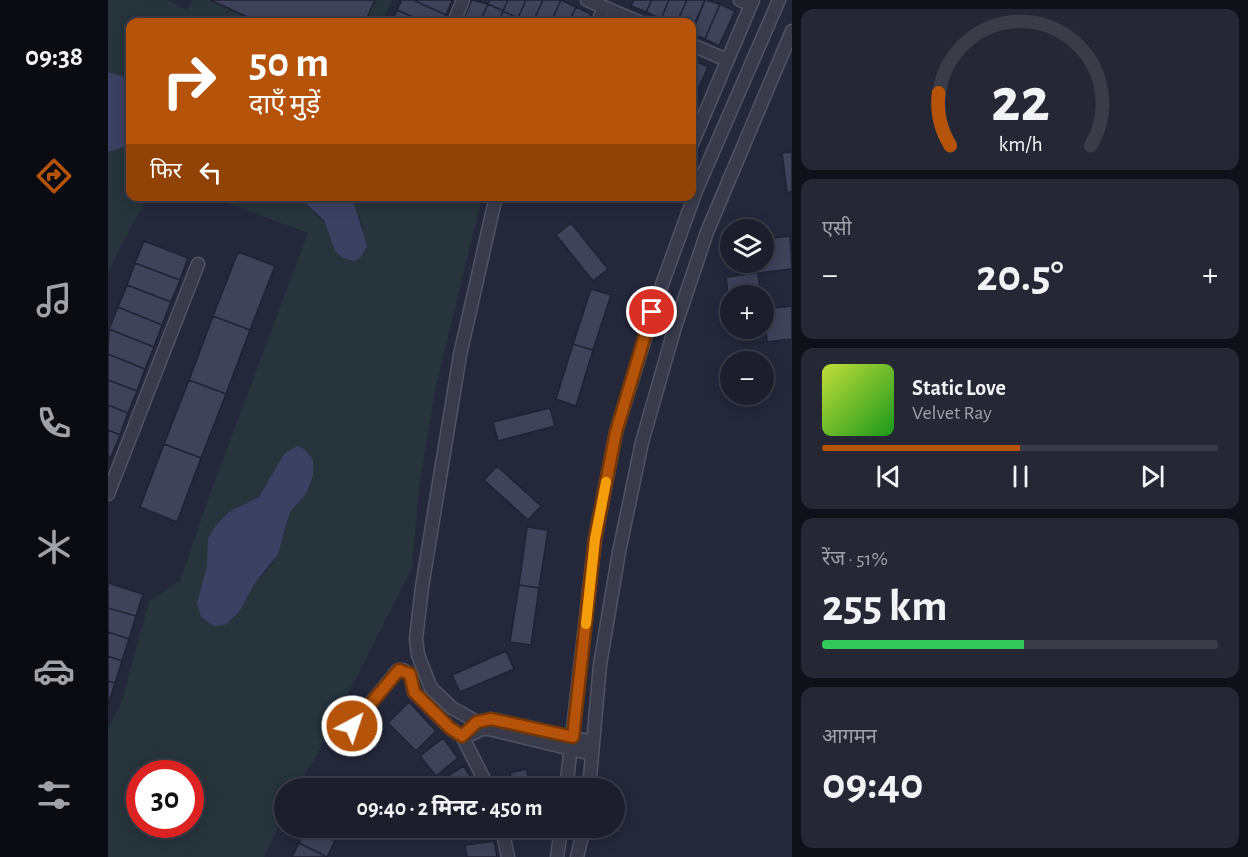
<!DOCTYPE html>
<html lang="hi">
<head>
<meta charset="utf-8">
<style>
	body { margin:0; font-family:"Alegreya Sans","Noto Sans Devanagari",sans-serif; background:#252734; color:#f1f3f6; height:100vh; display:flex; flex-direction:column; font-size:22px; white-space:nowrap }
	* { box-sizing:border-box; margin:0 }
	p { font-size:20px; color:#a0a2a9 }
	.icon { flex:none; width:33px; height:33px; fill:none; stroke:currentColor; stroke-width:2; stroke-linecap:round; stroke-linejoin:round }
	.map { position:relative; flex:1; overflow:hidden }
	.side { display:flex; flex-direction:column; gap:9px; padding:9px; background:#0f1018; width:456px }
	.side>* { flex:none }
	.hud { position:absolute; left:18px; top:18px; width:570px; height:183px; border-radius:12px; box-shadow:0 3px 15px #0003,0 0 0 2px #3a3c48; background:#b45309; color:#fff; overflow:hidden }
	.buttons { position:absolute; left:612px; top:219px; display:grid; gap:12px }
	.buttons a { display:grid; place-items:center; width:54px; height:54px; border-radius:50%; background:#1c1e2c; box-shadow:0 3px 15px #0003,0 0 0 2px #3a3c48; font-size:30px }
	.speed { position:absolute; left:18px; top:760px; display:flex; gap:12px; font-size:30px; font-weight:700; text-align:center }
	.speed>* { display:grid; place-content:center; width:78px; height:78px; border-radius:50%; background:#1c1e2c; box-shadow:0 3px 15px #0003,0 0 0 2px #3a3c48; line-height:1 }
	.speed .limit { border:9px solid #d22; background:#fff; color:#111 }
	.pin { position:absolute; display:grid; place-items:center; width:51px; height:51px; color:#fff; margin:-26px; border:3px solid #fff; border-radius:50%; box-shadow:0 2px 6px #0007 }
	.me { position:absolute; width:66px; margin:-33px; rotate:40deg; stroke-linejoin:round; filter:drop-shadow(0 0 4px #0008) }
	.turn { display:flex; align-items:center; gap:21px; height:126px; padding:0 24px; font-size:27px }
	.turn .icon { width:78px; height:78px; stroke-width:2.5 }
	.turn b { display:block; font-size:42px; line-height:51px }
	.then { display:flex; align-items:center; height:57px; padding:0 24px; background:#0003; gap:12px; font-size:22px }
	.big { font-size:45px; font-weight:700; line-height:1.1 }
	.side .tile { flex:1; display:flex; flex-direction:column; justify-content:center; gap:9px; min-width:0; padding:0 21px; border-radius:12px; background:#252734 }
	.side .dial { align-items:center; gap:0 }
	.dial svg { height:156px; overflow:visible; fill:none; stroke:#3a3c48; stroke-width:7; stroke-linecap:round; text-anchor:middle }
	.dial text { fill:#f1f3f6; stroke:none }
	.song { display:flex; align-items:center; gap:18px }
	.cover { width:72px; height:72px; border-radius:9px; background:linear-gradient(135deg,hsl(70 70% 55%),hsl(120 70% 35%)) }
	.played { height:6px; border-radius:3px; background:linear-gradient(90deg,#b45309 50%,#3a3c48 50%) }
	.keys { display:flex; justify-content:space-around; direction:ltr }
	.heat { display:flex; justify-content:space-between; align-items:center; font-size:33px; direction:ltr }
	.charge { height:9px; border-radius:4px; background:linear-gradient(90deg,#34c759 51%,#3a3c48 0) }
	.trip { position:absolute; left:166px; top:778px; width:351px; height:60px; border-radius:30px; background:#1c1e2c; box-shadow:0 3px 15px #0003,0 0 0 2px #3a3c48; font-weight:700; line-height:60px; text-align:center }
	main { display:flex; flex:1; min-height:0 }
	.tab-bar { display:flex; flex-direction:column; width:108px; justify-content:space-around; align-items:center; background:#0b0c12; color:#a0a2a9 }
	.tab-bar .icon { width:42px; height:42px }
	.tab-bar .active { color:#b45309 }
	.tab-bar b { font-size:27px; color:#f1f3f6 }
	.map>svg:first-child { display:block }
</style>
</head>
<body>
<main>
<nav class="tab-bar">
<b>09:38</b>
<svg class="icon active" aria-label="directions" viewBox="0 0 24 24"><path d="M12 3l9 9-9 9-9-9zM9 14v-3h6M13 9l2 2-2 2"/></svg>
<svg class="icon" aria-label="music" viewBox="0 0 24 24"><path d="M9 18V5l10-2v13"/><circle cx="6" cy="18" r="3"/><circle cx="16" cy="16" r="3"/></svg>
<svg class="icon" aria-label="phone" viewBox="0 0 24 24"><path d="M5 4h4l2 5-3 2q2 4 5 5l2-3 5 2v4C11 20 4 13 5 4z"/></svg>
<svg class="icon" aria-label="climate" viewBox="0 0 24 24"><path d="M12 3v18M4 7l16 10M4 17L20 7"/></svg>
<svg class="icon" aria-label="car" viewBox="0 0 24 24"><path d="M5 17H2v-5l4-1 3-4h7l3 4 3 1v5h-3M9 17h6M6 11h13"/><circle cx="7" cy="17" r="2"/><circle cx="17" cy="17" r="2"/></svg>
<svg class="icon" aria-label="filters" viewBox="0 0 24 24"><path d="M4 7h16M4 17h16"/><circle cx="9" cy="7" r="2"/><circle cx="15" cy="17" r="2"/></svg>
</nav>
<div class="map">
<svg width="684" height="857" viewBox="0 0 684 857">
	<rect width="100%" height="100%" fill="#25283b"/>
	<path fill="#27343c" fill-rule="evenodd" d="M0,0H59L80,10L84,0H284L275,22H22V79L0,72Z
		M22,145V196L40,197L10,251L0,275V152Z
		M103,197H193C199,210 214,216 221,230H256L244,197H374L328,386L311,488L304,568L207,758L189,789H177V815L156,857H0V730L13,704L41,601L72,581L101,497L200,233ZM160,481L198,494L182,512L176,537L164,565L147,583L131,612L89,603L99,566L141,503L151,497ZM32,774H82V825H32Z"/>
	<path fill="#3c4163" d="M0,72L22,79V145L0,152Z
		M193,197H244L259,246L253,257L246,261L235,258L227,251L216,220L196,202Z
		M189,446L196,449L205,459V476L198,494L182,512L170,554L147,583L131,612L117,625L106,626L93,617L89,603L99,566L100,538L109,524L121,512L151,497L176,454Z"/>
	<path fill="#3f4259" stroke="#202232" stroke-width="1.5" d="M102,0H267L257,22H151Z
		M294,0H305L338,15L334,22H316L289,10Z
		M305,0H343L344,1L338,15Z
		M364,0L380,4L372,22H354Z
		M382,0H400L395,11L380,4Z
		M400,0H418L410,18L395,11Z
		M418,0H435L425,22L410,18Z
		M435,0H453L443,22H425Z
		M453,0L468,7L461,22H443Z
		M526,0H544L538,12L523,6Z
		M544,0H561L553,19L538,12Z
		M561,0H579L569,22L553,19Z
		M579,0H597L584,29V22H569Z
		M597,0L612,4L597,39L584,33Z
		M380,4L395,11L390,22H372Z
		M612,4L627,11L611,46L597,39Z
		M468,7L483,14L479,22H461Z
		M289,10L316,22H284Z
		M395,11L410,18L407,22H390Z
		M585,60L600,67L586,98L584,97Z
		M684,152V192H679L674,153Z
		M463,223L500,269L485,281L448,235Z
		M682,236L684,269L650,273L649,262H656V239Z
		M36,241L80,258L72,280L27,263Z
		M130,252L167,266L142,330L105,316Z
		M27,263L72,280L63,302L19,285Z
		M650,273L653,296H622V313L618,277Z
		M19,285L63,302L54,325L10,307Z
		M483,289L503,295L485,350L465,344Z
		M684,306V339L659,342L656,309Z
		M10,307L54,325L46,347L1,329Z
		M105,316L142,330L118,394L81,380Z
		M1,329L46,347L37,369L0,354Z
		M465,344L485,350L468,406L448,399Z
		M0,354L37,369L29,391L0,380Z
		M0,380L29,391L20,413L0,405Z
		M81,380L118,394L93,458L56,444Z
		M0,405L20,413L12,435L0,430Z
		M442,408L447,426L390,441L385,422Z
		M0,430L12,435L3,457L0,456Z
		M56,444L93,458L69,522L32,507Z
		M389,466L433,506L420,520L376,480Z
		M419,527L440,530L431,588L411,585Z
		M0,583L35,594L28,616L0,608Z
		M411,585L431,588L423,645L402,642Z
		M0,608L28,616L21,639L0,632Z
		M0,632L21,639L14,661L0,656Z
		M398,651L406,669L352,692L344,675Z
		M0,656L14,661L7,683L0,681Z
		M0,681L7,683L0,705Z
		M301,702L328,731L308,751L280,723Z
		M335,738L350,758L328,776L312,756Z
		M356,766L369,788L336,789L331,781Z
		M418,769L424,789H407L402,773Z
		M198,828L227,841L219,857L191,843Z
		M200,828H233L227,841Z
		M386,841L389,857H359L357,845Z
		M191,843L219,857H184Z"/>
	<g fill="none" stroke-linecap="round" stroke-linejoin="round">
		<defs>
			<path id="minor" d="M479,0L531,22
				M632,0L643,5
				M346,22L355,0
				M490,22L496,7
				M584,45L619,60
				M584,144L645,0
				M0,494L90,264
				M369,722L344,708L323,688L310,655L308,639L314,587L352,355L388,196
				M248,734L244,726L290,670H295L302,674L306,692L342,728L354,736L369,722L383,719L485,742
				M364,734L374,729H381L484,754
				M354,736L381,789
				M458,789L487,539L508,432L551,293L588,191L671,0
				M481,789L492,665L511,552L534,442L567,327L599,232L684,31
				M394,828L400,857
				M449,857L453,828
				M469,857L476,828"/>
		</defs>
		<use href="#minor" stroke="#515363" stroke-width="15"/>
		<use href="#minor" stroke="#393b4b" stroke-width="12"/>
	</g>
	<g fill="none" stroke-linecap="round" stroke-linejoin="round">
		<defs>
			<path id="route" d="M244,726L291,670L302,674L306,692L342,728L354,736L369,722L383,719L465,737L487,539L508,432L544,312"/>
		</defs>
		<use href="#route" stroke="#753606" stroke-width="15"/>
		<use href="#route" stroke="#b45309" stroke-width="10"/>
		<path stroke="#f59e0b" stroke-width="10" d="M478,624L487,539L498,482"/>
	</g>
</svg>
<div class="buttons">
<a><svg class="icon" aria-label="layers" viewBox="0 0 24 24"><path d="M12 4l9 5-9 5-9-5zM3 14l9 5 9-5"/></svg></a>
<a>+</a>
<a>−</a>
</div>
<div class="speed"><div class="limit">30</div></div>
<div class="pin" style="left:544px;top:312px;background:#d93025"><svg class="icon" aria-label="arrive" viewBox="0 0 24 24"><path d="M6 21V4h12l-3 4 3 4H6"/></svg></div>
<svg class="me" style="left:244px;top:726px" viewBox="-20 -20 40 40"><circle r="17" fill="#b45309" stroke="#fff" stroke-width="3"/><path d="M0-11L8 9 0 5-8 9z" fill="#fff"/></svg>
<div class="trip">09:40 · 2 मिनट · 450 m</div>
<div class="hud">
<div class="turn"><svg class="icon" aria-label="right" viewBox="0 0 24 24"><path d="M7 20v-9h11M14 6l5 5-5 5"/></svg><div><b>50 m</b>दाएँ मुड़ें</div></div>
<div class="then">फिर<svg class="icon" aria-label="left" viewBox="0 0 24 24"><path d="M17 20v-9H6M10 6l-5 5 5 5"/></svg></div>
</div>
</div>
<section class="side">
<div class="tile dial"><svg viewBox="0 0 100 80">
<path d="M14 69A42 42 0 1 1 86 69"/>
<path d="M14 69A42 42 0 0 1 8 42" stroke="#b45309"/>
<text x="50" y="56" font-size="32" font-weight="700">22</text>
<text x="50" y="72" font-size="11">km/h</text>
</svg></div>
<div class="tile"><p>एसी</p>
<div class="heat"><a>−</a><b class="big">20.5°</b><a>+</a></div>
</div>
<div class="tile">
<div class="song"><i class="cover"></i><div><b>Static Love</b><p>Velvet Ray</p></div></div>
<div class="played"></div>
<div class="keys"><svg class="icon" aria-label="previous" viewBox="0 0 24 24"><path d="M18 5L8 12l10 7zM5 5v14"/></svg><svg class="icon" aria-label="pause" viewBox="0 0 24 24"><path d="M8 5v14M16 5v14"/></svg><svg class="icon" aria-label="next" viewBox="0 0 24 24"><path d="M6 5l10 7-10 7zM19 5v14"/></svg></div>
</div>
<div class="tile"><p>रेंज · 51%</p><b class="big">255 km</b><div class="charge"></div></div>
<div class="tile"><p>आगमन</p><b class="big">09:40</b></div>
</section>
</main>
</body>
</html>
